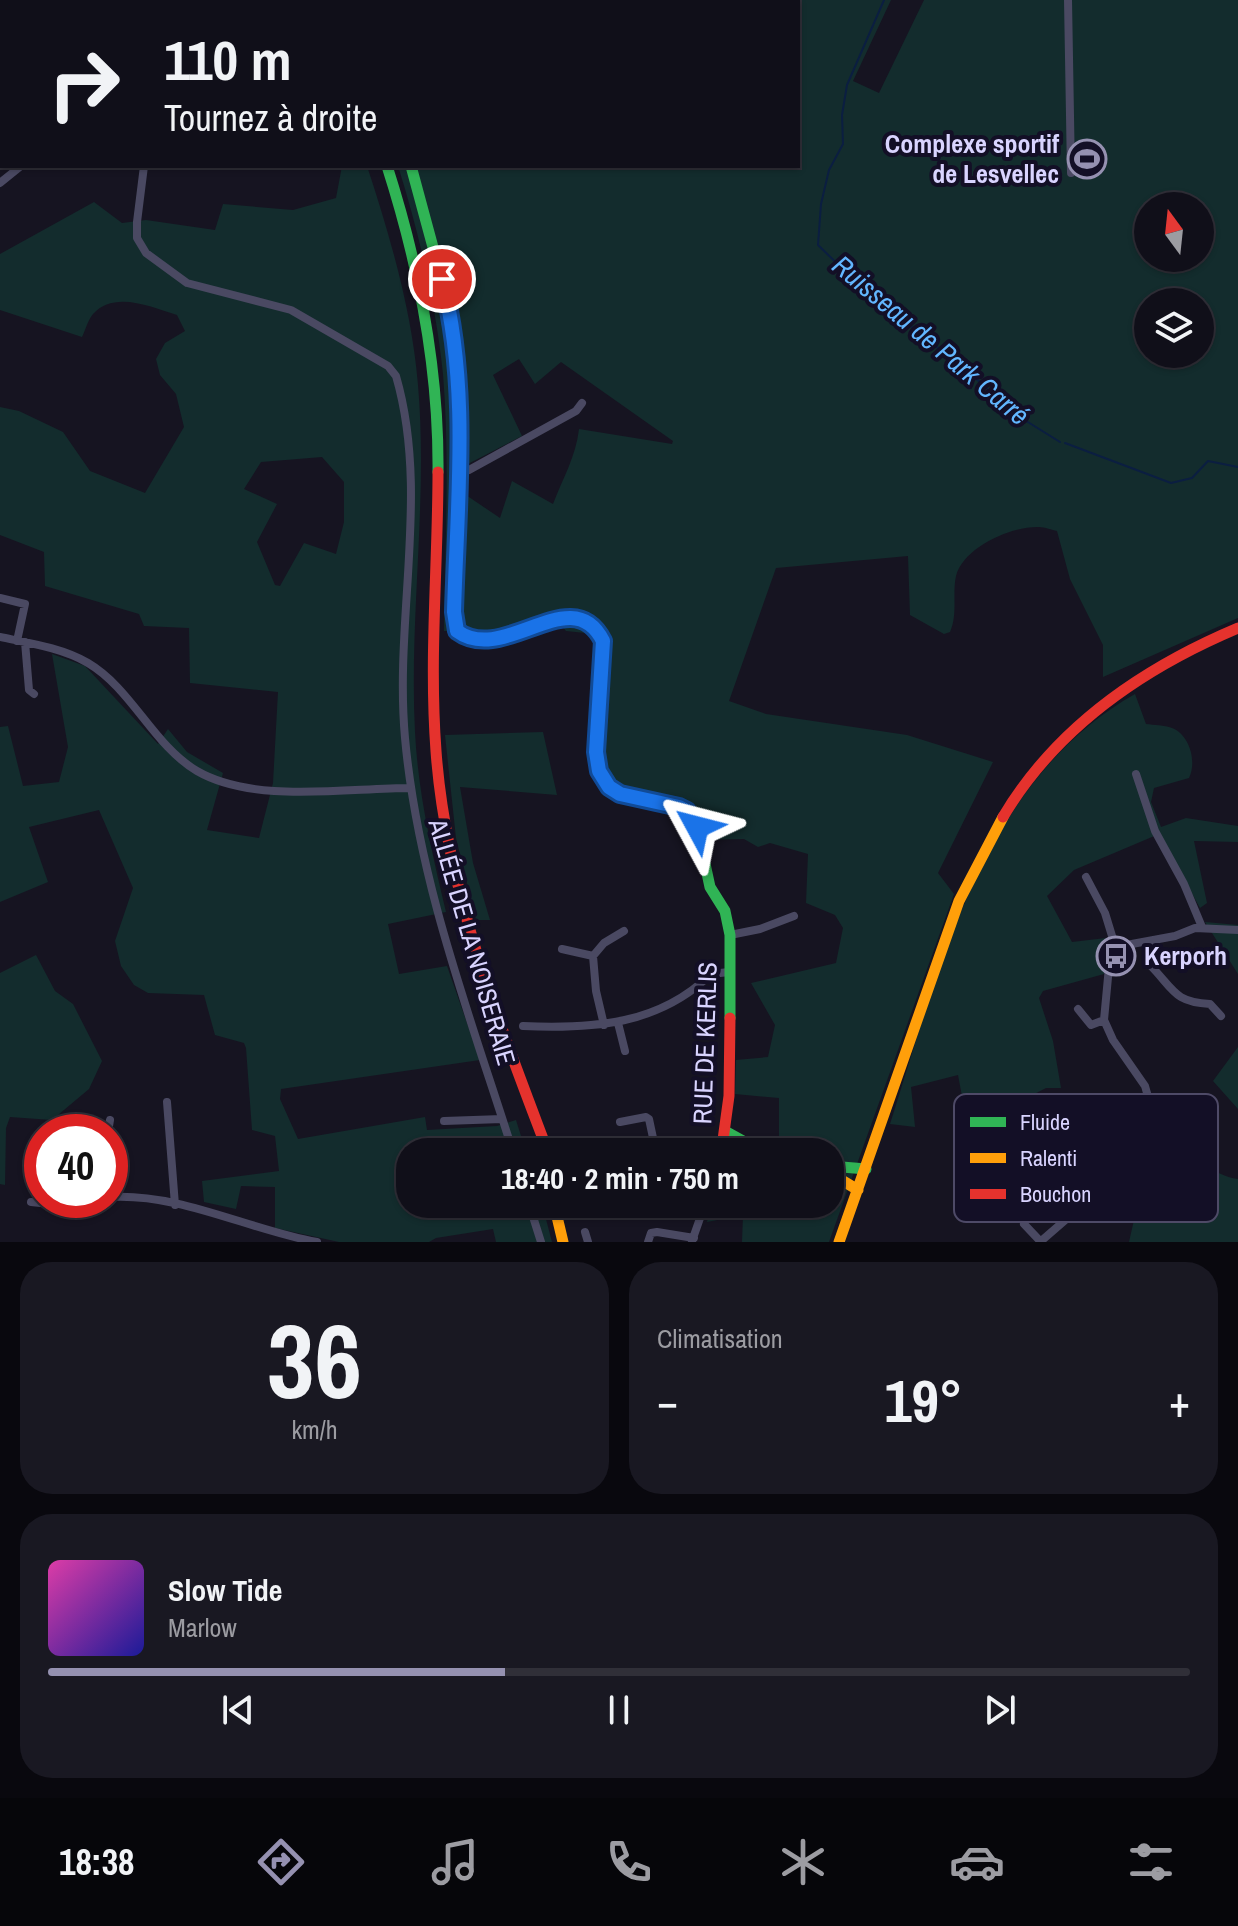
<!DOCTYPE html>
<html lang="fr">
<head>
<meta charset="utf-8">
<style>
	body { margin:0; font-family:"Archivo Narrow",sans-serif; background:#191822; color:#f1f3f6; height:100vh; display:flex; flex-direction:column; font-size:30px; white-space:nowrap }
	* { box-sizing:border-box; margin:0 }
	p { font-size:26px; color:#9c9ca2 }
	.icon { flex:none; width:44px; height:44px; fill:none; stroke:currentColor; stroke-width:2; stroke-linecap:round; stroke-linejoin:round }
	.map { position:relative; height:1242px; overflow:hidden }
	.sheet { display:flex; flex-direction:column; gap:20px; padding:20px; background:#09080e; flex:1 }
	.sheet>* { flex:none }
	.top-card { position:absolute; left:0px; top:0px; width:800px; height:168px; box-shadow:0 2px 6px #0004,0 0 0 2px #302f38; background:#100f19; color:#f1f3f6; overflow:hidden }
	.needle { width:52px; rotate:345deg }
	.tools { position:absolute; left:1134px; top:192px; display:grid; gap:16px }
	.tools a { display:grid; place-items:center; width:80px; height:80px; border-radius:50%; background:#100f19; box-shadow:0 2px 6px #0004,0 0 0 2px #302f38; font-size:40px }
	.speed { position:absolute; left:24px; top:1114px; display:flex; gap:16px; font-size:40px; font-weight:700; text-align:center }
	.speed>* { display:grid; place-content:center; width:104px; height:104px; border-radius:50%; background:#100f19; box-shadow:0 2px 6px #0004,0 0 0 2px #302f38; line-height:1 }
	.speed .limit { border:12px solid #d22; background:#fff; color:#111 }
	.pin { position:absolute; display:grid; place-items:center; width:68px; height:68px; color:#fff; margin:-34px; border:4px solid #fff; border-radius:50%; box-shadow:0 2px 8px #0007 }
	.me { position:absolute; width:88px; margin:-44px; rotate:308deg; stroke-linejoin:round; filter:drop-shadow(0 0 6px #0008) }
	.turn { display:flex; align-items:center; gap:28px; height:168px; padding:0 32px; font-size:36px }
	.turn .icon { width:104px; height:104px; stroke-width:2.5 }
	.turn b { display:block; font-size:56px; line-height:68px }
	.big { font-size:60px; font-weight:800; line-height:1.1 }
	.sheet .widget { flex:1; display:flex; flex-direction:column; justify-content:center; gap:12px; min-width:0; padding:0 28px; border-radius:32px; background:#191822 }
	.sheet .dial { align-items:center; gap:0 }
	.dial b { font-size:104px; line-height:1 }
	.song { display:flex; align-items:center; gap:24px }
	.cover { width:96px; height:96px; border-radius:12px; background:linear-gradient(135deg,hsl(320 70% 55%),hsl(240 70% 35%)) }
	.played { height:8px; border-radius:4px; background:linear-gradient(90deg,#9591b1 40%,#302f38 40%) }
	.keys { display:flex; justify-content:space-around; direction:ltr }
	.heat { display:flex; justify-content:space-between; align-items:center; font-size:44px; direction:ltr }
	.sheet .tiles { flex:1; display:grid; gap:20px; grid-template-columns:1fr 1fr }
	.widget:last-child { grid-column:span 2 }
	.trip { position:absolute; left:396px; top:1138px; width:448px; height:80px; border-radius:32px; background:#100f19; box-shadow:0 2px 6px #0004,0 0 0 2px #302f38; font-weight:800; line-height:80px; text-align:center }
	.menu { display:flex; height:128px; justify-content:space-around; align-items:center; background:#06060a; color:#9c9ca2 }
	.menu .icon { width:56px; height:56px }
	.menu .current { color:#9591b1 }
	.menu b { font-size:36px; color:#f1f3f6 }
	.map>svg:first-child { display:block }
</style>
</head>
<body>
<div class="map">
<svg width="1238" height="1242" viewBox="0 0 1238 1242">
	<rect width="100%" height="100%" fill="#161421"/>
	<path fill="#132c2d" fill-rule="evenodd" d="M303,0H891L853,81L879,93L924,0H1238V618L1103,677V645L1070,579L1057,531C1052,530 1045,527 1039,527C1011,526 963,548 956,576C952,594 958,614 950,632L944,634L910,615L908,556L776,568L729,701L766,714L907,735L993,762L938,873L954,894L829,1242H742L743,1215L707,1222L712,1204H830V1152H779V1098L735,1094L736,1060L768,1057L775,1025L751,983L836,963L843,928L835,915L806,903L808,854L770,843L758,847L744,839L694,840C677,781 620,833 594,768L599,645L595,634L566,631L555,617L490,632L444,631C445,546 450,459 443,374C436,305 419,233 398,166H798V2ZM1148,206H1200V258H1148ZM1148,302H1200V354H1148ZM519,359L535,384L561,362L673,441L672,444L579,429C576,456 563,478 553,504L512,481L500,518L463,493L464,466L522,436L493,375Z
		M342,166H367C390,236 412,311 418,385C428,500 409,617 415,732C418,793 432,853 446,912L388,924L399,974L447,966L480,1060L281,1089L280,1099L298,1139L425,1117L427,1130L497,1126L516,1120L526,1152H410V1204H542L552,1242H496L493,1229L436,1238L429,1242H339L275,1228V1187L241,1186L236,1209L204,1202L202,1181L279,1171L275,1136L252,1130L246,1048L244,1043L215,1035L204,995L148,993L134,985L121,966L115,941L133,888L99,810L29,827L48,882L0,902V727L8,726L23,786L59,782L68,747L52,654L85,666L158,744L168,729L187,752L223,773L207,830L259,838L273,783L278,692L190,683L189,628L144,626L139,614L45,586L44,552L0,535V407L19,411L63,432L90,471L145,493L184,427L176,394L160,375L156,359L165,343L185,331L177,315C152,307 114,290 93,314C88,320 85,331 82,337L0,310V254L94,202L122,223L146,220L215,230L223,204L293,210L336,198ZM322,457L344,482V522L336,554L304,543L280,586L275,585L257,542L277,504L244,489L261,462Z
		M1135,694L1146,724C1154,725 1164,725 1172,728C1190,735 1197,762 1189,778L1154,788L1151,802L1161,827L1186,818L1238,826V842L1194,841L1207,903L1200,908L1159,834L1074,870L1047,896L1072,942L1106,938L1104,974L1043,991L1039,998L1053,1041L1061,1088H1046L968,1128L958,1075L911,1087L915,1127L890,1124C940,968 981,781 1135,694Z
		M543,732L557,795L460,787L473,863L490,920H476L456,838L445,735Z
		M1205,922L1238,925V974Z
		M36,955L55,991L73,1004L102,1061L89,1089L52,1120L10,1117L6,1128L5,1185L0,1184V973Z
		M1238,1047V1109L1213,1081Z
		M1169,1136C1188,1151 1213,1176 1238,1179V1242H1129L1134,1220L1110,1189L1143,1154L1150,1142Z"/>
	<g fill="none" stroke-linecap="round" stroke-linejoin="round">
		<path stroke="#0b1e41" stroke-width="2" d="M884,0L847,85L842,115L843,144L829,170L821,204L818,245L853,279L986,387L997,400L1013,405L1023,419L1060,442
			M1065,443L1171,483L1192,478L1208,461L1238,467"/>
		<path stroke="#4a4962" stroke-width="8" d="M44,0L45,2
			M1068,0L1071,173
			M144,166L137,222V238L146,253L187,283L291,310L388,366L396,376C430,493 394,618 405,738C418,881 470,1016 513,1152
			M0,183L21,166
			M458,474L469,470L576,411L582,403
			M0,598L25,604L17,641
			M0,637C29,643 63,648 88,663C132,689 153,745 197,771C254,804 346,788 410,788
			M25,642L29,690L34,694
			M1136,774L1155,831L1184,884L1202,927
			M1086,877L1105,913L1116,949
			M730,935L760,929L794,916
			M1157,940L1148,958L1149,964C1174,989 1173,1002 1210,1004L1221,1016
			M562,949L593,956
			M1078,1009L1091,1025L1104,1020
			M618,1023L625,1051
			M604,1025L596,991L593,956L604,943L624,931
			M523,1026C593,1029 659,1025 711,974L729,972
			M167,1102L175,1205
			M444,1121L502,1119
			M620,1122L646,1117L649,1119L656,1152
			M108,1132L110,1120
			M655,1152L723,1141
			M110,1197C181,1193 249,1230 317,1242
			M31,1202L50,1204L85,1200
			M529,1204L541,1242
			M1024,1224L1041,1242
			M585,1232L588,1242
			M692,1241L705,1204
			M648,1242L651,1233L657,1232L694,1238
			M1040,1242L1139,1156L1149,1134L1151,1107L1145,1086L1113,1040L1104,1020L1110,956L1121,946L1175,936L1195,928L1238,930"/>
		<path stroke="#30b455" stroke-width="11" d="M276,0L278,2
			M293,0L295,2
			M387,166C419,266 439,366 438,472
			M411,166L450,310L457,359L455,514
			M598,718C592,810 620,785 687,811L697,827L710,887L725,911L730,935V1018
			M725,1131L754,1147
			M830,1166L866,1169"/>
		<path stroke="#ff9f0a" stroke-width="11" d="M830,1173L858,1190
			M554,1204L563,1242
			M839,1242L959,901L1003,817"/>
		<path stroke="#e5322d" stroke-width="11" d="M317,0L319,2
			M438,472C438,565 429,658 436,751C446,890 499,1022 548,1152
			M455,514L454,612L457,631C496,650 538,624 577,616L597,628L603,641L598,718
			M1003,817C1057,726 1143,668 1238,628
			M730,1018L729,1096L722,1147L770,1152"/>
	</g>
	<g fill="none" stroke-linecap="round" stroke-linejoin="round">
		<defs>
			<path id="route" d="M442,279C470,387 457,502 454,612L457,631C504,666 572,579 603,641L596,752L599,771L609,787L620,794L679,807L687,811L697,827"/>
		</defs>
		<use href="#route" stroke="#114b97" stroke-width="20"/>
		<use href="#route" stroke="#1a73e8" stroke-width="14"/>
	</g>
	<defs>
		<symbol id="stadium-ring" viewBox="-11 -11 22 22"><circle r="9.5" fill="#130f26" stroke="#9591b1" stroke-width="1.5"/><path d="M0-5a6.5 5 0 1 0 0 10a6.5 5 0 1 0 0-10ZM-3.5-1.8h7v3.6h-7Z" fill="#9591b1"/></symbol>
		<symbol id="bus-ring" viewBox="-11 -11 22 22"><circle r="9.5" fill="#130f26" stroke="#9591b1" stroke-width="1.5"/><path d="M-5-6H5V4H4V6H2V4H-2V6H-4V4H-5ZM-3.5-4V0h7V-4ZM-3.5 1.2v1.5H-2V1.2ZM2 1.2v1.5H3.5V1.2Z" fill="#9591b1"/></symbol>
	</defs>
	<g fill-rule="evenodd">
		<use href="#stadium-ring" x="1065" y="137" width="44" height="44"/>
		<use href="#bus-ring" x="1094" y="934" width="44" height="44"/>
	</g>
	<g text-anchor="middle" stroke-width="8" stroke-linejoin="round" paint-order="stroke">
		<g font-size="26" font-weight="bold" fill="#d9d4ff" stroke="#130f26" text-anchor="end">
			<text x="1059" y="153">Complexe sportif<tspan x="1059" dy="30">de Lesvellec</tspan></text>
			<text x="1144" y="965" text-anchor="start">Kerporh</text>
		</g>
		<g font-size="26" fill="#d9d4ff" stroke="#130f26">
			<text transform="translate(472 942) rotate(74)" y="9">ALLÉE DE LA NOISERAIE</text>
			<text transform="translate(705 1043) rotate(-88)" y="9">RUE DE KERLIS</text>
		</g>
		<g font-size="28" font-style="italic" fill="#62b6ff" stroke="#130f26">
			<text transform="translate(931 340) rotate(40)" y="10">Ruisseau de Park Carré</text>
		</g>
	</g>
	<rect x="954" y="1094" width="264" height="128" rx="12" fill="#130f26" stroke="#4e4a67" stroke-width="2"/>
	<rect x="970" y="1117" width="36" height="10" fill="#30b455"/>
	<rect x="970" y="1153" width="36" height="10" fill="#ff9f0a"/>
	<rect x="970" y="1189" width="36" height="10" fill="#e5322d"/>
	<g font-size="22" fill="#d9d4ff">
		<text x="1020" y="1130">Fluide</text>
		<text x="1020" y="1166">Ralenti</text>
		<text x="1020" y="1202">Bouchon</text>
	</g>
</svg>
<div class="tools">
<a><svg class="needle" viewBox="-14 -14 28 28"><path d="M0-13l5 13h-10z" fill="#e53935"/><path d="M0 13l5-13h-10z" fill="#9c9ca2"/></svg></a>
<a><svg class="icon" aria-label="layers" viewBox="0 0 24 24"><path d="M12 4l9 5-9 5-9-5zM3 14l9 5 9-5"/></svg></a>
</div>
<div class="speed"><div class="limit">40</div></div>
<div class="pin" style="left:442px;top:279px;background:#d93025"><svg class="icon" aria-label="arrive" viewBox="0 0 24 24"><path d="M6 21V4h12l-3 4 3 4H6"/></svg></div>
<svg class="me" style="left:697px;top:827px" viewBox="-20 -20 40 40"><path d="M0-17L14 15 0 8-14 15z" fill="#1a73e8" stroke="#fff" stroke-width="4"/></svg>
<div class="trip">18:40 · 2 min · 750 m</div>
<div class="top-card">
<div class="turn"><svg class="icon" aria-label="right" viewBox="0 0 24 24"><path d="M7 20v-9h11M14 6l5 5-5 5"/></svg><div><b>110 m</b>Tournez à droite</div></div>
</div>
</div>
<section class="sheet">
<div class="tiles">
<div class="widget dial"><b>36</b><p>km/h</p></div>
<div class="widget"><p>Climatisation</p>
<div class="heat"><a>−</a><b class="big">19°</b><a>+</a></div>
</div>
<div class="widget">
<div class="song"><i class="cover"></i><div><b>Slow Tide</b><p>Marlow</p></div></div>
<div class="played"></div>
<div class="keys"><svg class="icon" aria-label="previous" viewBox="0 0 24 24"><path d="M18 5L8 12l10 7zM5 5v14"/></svg><svg class="icon" aria-label="pause" viewBox="0 0 24 24"><path d="M8 5v14M16 5v14"/></svg><svg class="icon" aria-label="next" viewBox="0 0 24 24"><path d="M6 5l10 7-10 7zM19 5v14"/></svg></div>
</div>
</div>
</section>
<nav class="menu">
<b>18:38</b>
<svg class="icon current" aria-label="directions" viewBox="0 0 24 24"><path d="M12 3l9 9-9 9-9-9zM9 14v-3h6M13 9l2 2-2 2"/></svg>
<svg class="icon" aria-label="music" viewBox="0 0 24 24"><path d="M9 18V5l10-2v13"/><circle cx="6" cy="18" r="3"/><circle cx="16" cy="16" r="3"/></svg>
<svg class="icon" aria-label="phone" viewBox="0 0 24 24"><path d="M5 4h4l2 5-3 2q2 4 5 5l2-3 5 2v4C11 20 4 13 5 4z"/></svg>
<svg class="icon" aria-label="climate" viewBox="0 0 24 24"><path d="M12 3v18M4 7l16 10M4 17L20 7"/></svg>
<svg class="icon" aria-label="car" viewBox="0 0 24 24"><path d="M5 17H2v-5l4-1 3-4h7l3 4 3 1v5h-3M9 17h6M6 11h13"/><circle cx="7" cy="17" r="2"/><circle cx="17" cy="17" r="2"/></svg>
<svg class="icon" aria-label="filters" viewBox="0 0 24 24"><path d="M4 7h16M4 17h16"/><circle cx="9" cy="7" r="2"/><circle cx="15" cy="17" r="2"/></svg>
</nav>
</body>
</html>
